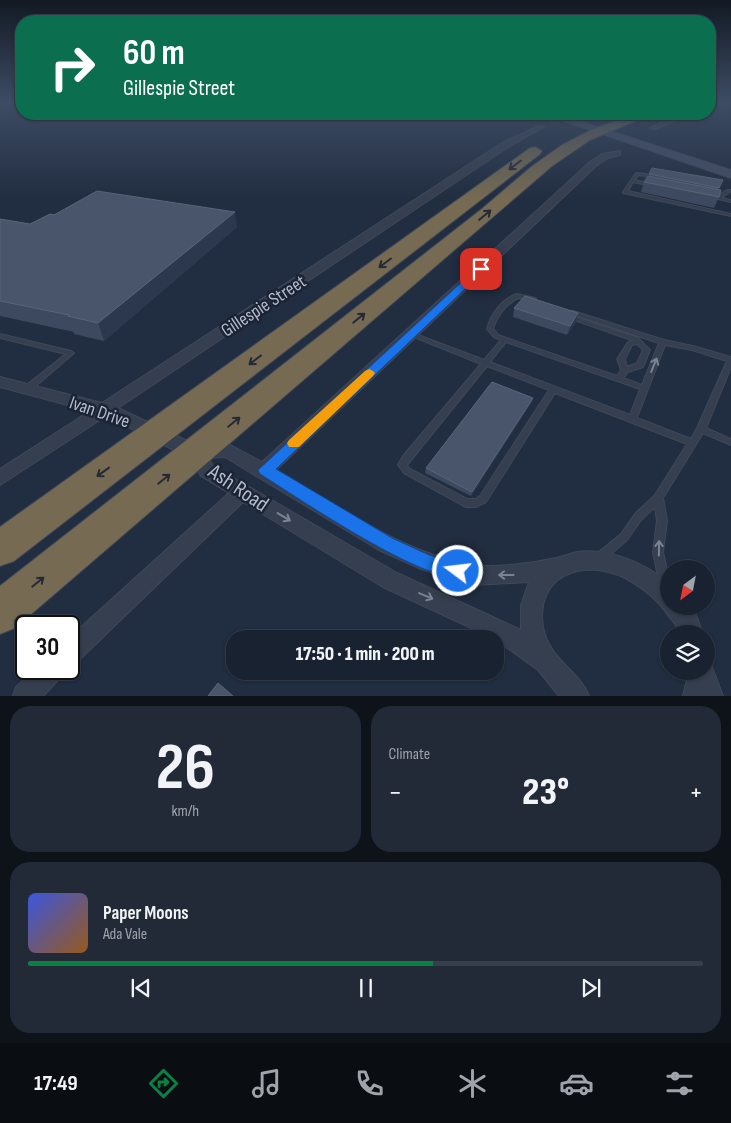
<!DOCTYPE html>
<html lang="en">
<head>
<meta charset="utf-8">
<style>
	body { margin:0; font-family:"Sofia Sans Condensed",sans-serif; background:#222a38; color:#f1f3f6; height:100vh; display:flex; flex-direction:column; font-size:19px; white-space:nowrap }
	* { box-sizing:border-box; margin:0 }
	p { font-size:16px; color:#9fa4ab }
	.icon { flex:none; width:28px; height:28px; fill:none; stroke:currentColor; stroke-width:2; stroke-linecap:round; stroke-linejoin:round }
	.map { position:relative; height:696px; overflow:hidden }
	.details { display:flex; flex-direction:column; gap:10px; padding:10px; background:#0e131a; flex:1 }
	.details>* { flex:none }
	.hud { position:absolute; left:15px; top:15px; width:701px; height:105px; border-radius:20px; box-shadow:0 1px 4px #0004,0 0 0 1px #373f4c; background:#0b6e4f; color:#fff; overflow:hidden }
	.needle { width:32px; rotate:212deg }
	.tools { position:absolute; left:660px; top:560px; display:grid; gap:10px }
	.tools a { display:grid; place-items:center; width:55px; height:55px; border-radius:50%; background:#192230; box-shadow:0 1px 4px #0004,0 0 0 1px #373f4c; font-size:25px }
	.speed { position:absolute; left:15px; top:615px; display:flex; gap:10px; font-size:25px; font-weight:700; text-align:center }
	.speed>* { display:grid; place-content:center; width:65px; height:65px; border-radius:50%; background:#192230; box-shadow:0 1px 4px #0004,0 0 0 1px #373f4c; line-height:1 }
	.speed .limit { border:2px solid #111; border-radius:8px; background:#fff; color:#111 }
	.pin { position:absolute; display:grid; place-items:center; width:42px; height:42px; color:#fff; margin:-21px; border-radius:10px; box-shadow:0 2px 8px #0006 }
	.me { position:absolute; width:55px; margin:-28px; rotate:285deg; stroke-linejoin:round; filter:drop-shadow(0 0 4px #0008) }
	.turn { display:flex; align-items:center; gap:18px; height:105px; padding:0 25px; font-size:22px }
	.turn .icon { width:65px; height:65px; stroke-width:2.5 }
	.turn b { display:block; font-size:35px; line-height:42px }
	.big { font-size:38px; font-weight:800; line-height:1.1 }
	.details .tile { flex:1; display:flex; flex-direction:column; justify-content:center; gap:8px; min-width:0; padding:0 18px; border-radius:20px; background:#222a38 }
	.details .dial { align-items:center; gap:0 }
	.dial b { font-size:65px; line-height:1 }
	.song { display:flex; align-items:center; gap:15px }
	.cover { width:60px; height:60px; border-radius:8px; background:linear-gradient(135deg,hsl(230 70% 55%),hsl(30 70% 35%)) }
	.played { height:5px; border-radius:2px; background:linear-gradient(90deg,#0b8043 60%,#373f4c 60%) }
	.keys { display:flex; justify-content:space-around; direction:ltr }
	.heat { display:flex; justify-content:space-between; align-items:center; font-size:28px; direction:ltr }
	.details .tiles { flex:1; display:grid; gap:10px; grid-template-columns:1fr 1fr }
	.tile:last-child { grid-column:span 2 }
	.trip { position:absolute; left:226px; top:630px; width:278px; height:50px; border-radius:20px; background:#192230; box-shadow:0 1px 4px #0004,0 0 0 1px #373f4c; font-weight:800; line-height:50px; text-align:center }
	.tab-bar { display:flex; height:80px; justify-content:space-around; align-items:center; background:#0a0e13; color:#9fa4ab }
	.tab-bar .icon { width:35px; height:35px }
	.tab-bar .selected { color:#0b8043 }
	.tab-bar b { font-size:22px; color:#f1f3f6 }
	.map>svg:first-child { display:block }
</style>
</head>
<body>
<div class="map">
<svg width="731" height="696" viewBox="0 0 731 696">
	<rect width="100%" height="100%" fill="#212d40"/>
	<g fill="none" stroke-linecap="round" stroke-linejoin="round">
		<defs>
			<path id="lane" d="M636,173L646,174L648,175L646,176L638,175L635,180L654,185L652,186L633,182L628,191L731,214V216L623,193V192Z
				M727,190H731V191L721,198L731,200V202L709,197L711,196L716,197Z
				M517,294L535,298L536,299L533,301L518,298C506,304 497,316 493,329L498,335L617,376L621,370L617,359L628,342L634,341L566,317L565,316L568,314L570,315L638,338L650,350L643,367L628,372L623,378L642,385L659,343L569,313L568,312L569,311H573L664,340L693,346L731,357V367L706,428L731,439V445L703,433L663,498L667,521L663,552L669,579V590L665,591L661,590L660,586L653,552L657,521L655,507L641,520L627,540L603,561L599,563L595,561L594,558L595,555L621,534L635,514L655,495L687,444L555,393L486,502L476,507H466L404,473L398,465L403,456L481,364L409,335L408,334L409,333H413L484,360L501,340L494,337L487,329C491,314 502,299 517,294ZM506,342L640,389L630,415L490,362ZM637,344L643,350L637,363L627,367L625,359L632,345ZM665,345L692,350L727,361L697,428L691,439L637,418ZM487,366L549,390L480,496L475,499H467L410,469L407,465Z
				M0,334L71,351L74,353L30,391H24L23,389L24,387L66,354L0,338Z"/>
			<path id="street" d="M715,102H722L710,107V103Z
				M683,114H691L655,129L650,128Z
				M539,126L544,127L508,147L118,408L198,446L228,444L262,462L590,162L602,154L620,151V155L608,158L596,166L276,470C336,505 404,554 473,565C497,568 533,563 556,558C563,557 570,553 578,552C610,548 644,563 669,583V606H690L695,612L703,634H680C678,626 673,622 668,615C658,600 642,587 625,578C584,558 535,574 543,627C549,660 579,670 589,696H559L538,670L495,639L383,587L243,502L77,662L69,666V638L229,493L201,476L190,458L106,416L0,485V469L90,411L0,387V377L102,403L502,143ZM225,457L379,550L421,569L474,585L529,582L521,605V630L397,573L213,466L208,458Z
				M706,661L710,662L723,696H683L689,671H706Z
				M36,669H65L61,677L43,696H13L16,687Z"/>
			<path id="secondary" d="M544,114H557L731,170V178Z"/>
			<path id="highway" d="M635,114H652L590,140L552,166L15,628L0,634V586L483,208L531,167L562,145L591,130Z
				M535,147L542,151L540,154L14,561L0,566V527L530,148Z"/>
		</defs>
		<use href="#lane" stroke="#3f4858" stroke-width="2"/>
		<use href="#street" stroke="#3f4858" stroke-width="2"/>
		<use href="#secondary" stroke="#3f4858" stroke-width="2"/>
		<use href="#highway" stroke="#3e4757" stroke-width="2"/>
		<use href="#lane" fill="#363f4f" fill-rule="evenodd"/>
		<use href="#street" fill="#363f4f" fill-rule="evenodd"/>
		<use href="#secondary" fill="#434d63" fill-rule="evenodd"/>
		<use href="#highway" fill="#766a52" fill-rule="evenodd"/>
	</g>
	<path fill="#3c495e" d="M649,174L723,180L718,190L719,197L714,208L641,192L644,182Z
		M54,215L237,227L104,341L74,334V332L0,316V219L30,224Z
		M514,308L578,313L576,322L567,335L513,317Z
		M533,398L531,403L471,496L425,473L426,468Z"/>
	<path fill="#2c384d" d="M235,212L237,227L104,341L98,323Z
		M578,313L576,322L567,335L570,326Z
		M533,398L531,403L471,496L472,492Z"/>
	<path fill="#49556a" stroke="#596579" d="M652,168L723,180L719,188L649,174Z
		M648,176L721,190L719,197L644,182Z
		M97,191L235,212L98,323L68,316L69,315L0,301V219L30,224L50,214L54,215Z
		M525,296L578,313L570,326L514,308Z
		M492,382L533,398L472,492L426,468Z
		M218,683L233,696H208Z"/>
	<defs><path id="oneway-shaft" d="M-6 0H5M1.5-3L5.5 0L1.5 3" fill="none" stroke-width="1.6" stroke-linecap="round" stroke-linejoin="round" transform="scale(1.25)"/></defs>
	<g stroke="#242b37">
		<use href="#oneway-shaft" transform="translate(515 165) rotate(143)"/>
		<use href="#oneway-shaft" transform="translate(485 215) rotate(-40)"/>
		<use href="#oneway-shaft" transform="translate(385 263) rotate(143)"/>
		<use href="#oneway-shaft" transform="translate(359 318) rotate(-39)"/>
		<use href="#oneway-shaft" transform="translate(255 360) rotate(143)"/>
		<use href="#oneway-shaft" transform="translate(234 422) rotate(-39)"/>
		<use href="#oneway-shaft" transform="translate(103 472) rotate(144)"/>
		<use href="#oneway-shaft" transform="translate(164 479) rotate(-39)"/>
		<use href="#oneway-shaft" transform="translate(38 582) rotate(-39)"/>
	</g>
	<g stroke="#7a8393">
		<use href="#oneway-shaft" transform="translate(654 365) rotate(-68)"/>
		<use href="#oneway-shaft" transform="translate(284 517) rotate(31)"/>
		<use href="#oneway-shaft" transform="translate(659 548) rotate(-89)"/>
		<use href="#oneway-shaft" transform="translate(506 575) rotate(180)"/>
		<use href="#oneway-shaft" transform="translate(426 596) rotate(23)"/>
	</g>
	<linearGradient id="sky" x2="0" y2="1"><stop stop-color="#121923"/><stop offset="0.51" stop-color="#3d4c64"/><stop offset="1" stop-color="#3d4c64" stop-opacity="0"/></linearGradient>
	<rect width="731" height="199" fill="url(#sky)"/>
	<path fill="#1a73e8" stroke="#114b97" d="M478,267L486,269L276,469L392,538L429,555L464,565L467,571L464,576C431,589 294,495 260,474L258,470Z"/>
	<path fill="#f59e0b" d="M369,369L373,371L375,373L373,376L299,447H289L287,443L289,440L365,371Z"/>
	<g text-anchor="middle" stroke-width="5" stroke-linejoin="round" paint-order="stroke">
		<g font-size="19" fill="#b2bacb" stroke="#1b2434">
			<text transform="translate(263 305) rotate(-33)" y="7">Gillespie Street</text>
			<text transform="translate(100 411) rotate(19)" y="7">Ivan Drive</text>
		</g>
		<g font-size="22" fill="#b2bacb" stroke="#1b2434">
			<text transform="translate(239 487) rotate(34)" y="8">Ash Road</text>
		</g>
	</g>
</svg>
<div class="tools">
<a><svg class="needle" viewBox="-14 -14 28 28"><path d="M0-13l5 13h-10z" fill="#e53935"/><path d="M0 13l5-13h-10z" fill="#9fa4ab"/></svg></a>
<a><svg class="icon" aria-label="layers" viewBox="0 0 24 24"><path d="M12 4l9 5-9 5-9-5zM3 14l9 5 9-5"/></svg></a>
</div>
<div class="speed"><div class="limit">30</div></div>
<div class="pin" style="left:481px;top:269px;background:#d93025"><svg class="icon" aria-label="arrive" viewBox="0 0 24 24"><path d="M6 21V4h12l-3 4 3 4H6"/></svg></div>
<svg class="me" style="left:458px;top:571px" viewBox="-20 -20 40 40"><circle r="17" fill="#1a73e8" stroke="#fff" stroke-width="3"/><path d="M0-11L8 9 0 5-8 9z" fill="#fff"/></svg>
<div class="trip">17:50 · 1 min · 200 m</div>
<div class="hud">
<div class="turn"><svg class="icon" aria-label="right" viewBox="0 0 24 24"><path d="M7 20v-9h11M14 6l5 5-5 5"/></svg><div><b>60 m</b>Gillespie Street</div></div>
</div>
</div>
<section class="details">
<div class="tiles">
<div class="tile dial"><b>26</b><p>km/h</p></div>
<div class="tile"><p>Climate</p>
<div class="heat"><a>−</a><b class="big">23°</b><a>+</a></div>
</div>
<div class="tile">
<div class="song"><i class="cover"></i><div><b>Paper Moons</b><p>Ada Vale</p></div></div>
<div class="played"></div>
<div class="keys"><svg class="icon" aria-label="previous" viewBox="0 0 24 24"><path d="M18 5L8 12l10 7zM5 5v14"/></svg><svg class="icon" aria-label="pause" viewBox="0 0 24 24"><path d="M8 5v14M16 5v14"/></svg><svg class="icon" aria-label="next" viewBox="0 0 24 24"><path d="M6 5l10 7-10 7zM19 5v14"/></svg></div>
</div>
</div>
</section>
<nav class="tab-bar">
<b>17:49</b>
<svg class="icon selected" aria-label="directions" viewBox="0 0 24 24"><path d="M12 3l9 9-9 9-9-9zM9 14v-3h6M13 9l2 2-2 2"/></svg>
<svg class="icon" aria-label="music" viewBox="0 0 24 24"><path d="M9 18V5l10-2v13"/><circle cx="6" cy="18" r="3"/><circle cx="16" cy="16" r="3"/></svg>
<svg class="icon" aria-label="phone" viewBox="0 0 24 24"><path d="M5 4h4l2 5-3 2q2 4 5 5l2-3 5 2v4C11 20 4 13 5 4z"/></svg>
<svg class="icon" aria-label="climate" viewBox="0 0 24 24"><path d="M12 3v18M4 7l16 10M4 17L20 7"/></svg>
<svg class="icon" aria-label="car" viewBox="0 0 24 24"><path d="M5 17H2v-5l4-1 3-4h7l3 4 3 1v5h-3M9 17h6M6 11h13"/><circle cx="7" cy="17" r="2"/><circle cx="17" cy="17" r="2"/></svg>
<svg class="icon" aria-label="filters" viewBox="0 0 24 24"><path d="M4 7h16M4 17h16"/><circle cx="9" cy="7" r="2"/><circle cx="15" cy="17" r="2"/></svg>
</nav>
</body>
</html>
